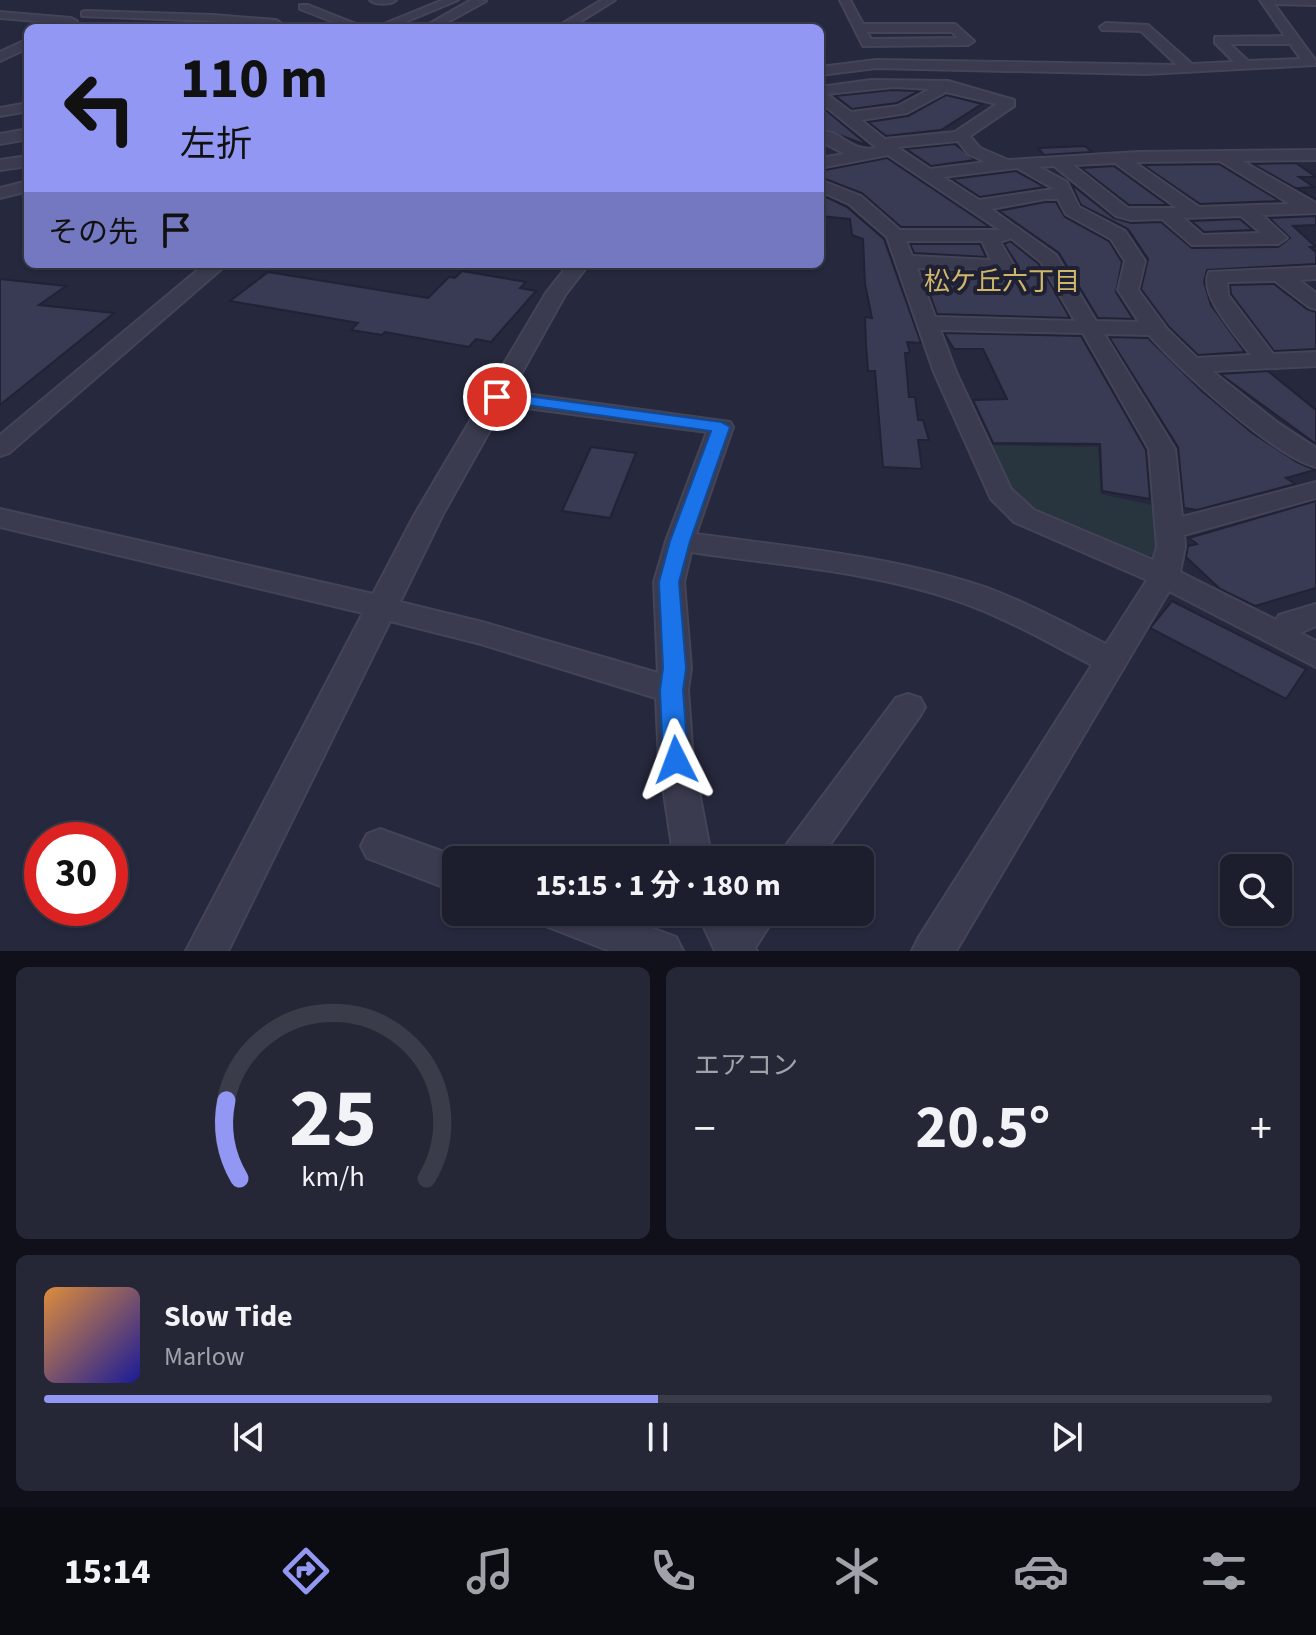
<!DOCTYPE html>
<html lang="ja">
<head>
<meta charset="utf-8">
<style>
	body { margin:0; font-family:"Source Sans 3","Noto Sans JP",sans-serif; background:#252736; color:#f1f3f6; height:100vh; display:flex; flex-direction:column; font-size:30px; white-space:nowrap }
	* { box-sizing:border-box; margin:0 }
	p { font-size:26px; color:#a0a2aa }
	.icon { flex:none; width:44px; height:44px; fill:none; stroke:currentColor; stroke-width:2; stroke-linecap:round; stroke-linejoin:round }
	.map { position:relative; height:951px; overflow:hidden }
	.details { display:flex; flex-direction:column; gap:16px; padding:16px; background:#0f1019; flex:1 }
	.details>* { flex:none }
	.hud { position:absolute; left:24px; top:24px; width:800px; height:244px; border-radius:12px; box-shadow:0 2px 6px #0004,0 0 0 2px #3a3c4a; background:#9197f2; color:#111; overflow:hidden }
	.buttons { position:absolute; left:1220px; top:854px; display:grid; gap:16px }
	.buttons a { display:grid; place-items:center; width:72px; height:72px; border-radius:12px; background:#1c1e2e; box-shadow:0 2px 6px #0004,0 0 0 2px #3a3c4a; font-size:40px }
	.speed { position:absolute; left:24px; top:822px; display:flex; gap:16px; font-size:40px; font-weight:700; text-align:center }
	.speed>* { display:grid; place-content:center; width:104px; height:104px; border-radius:50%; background:#1c1e2e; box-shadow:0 2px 6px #0004,0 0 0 2px #3a3c4a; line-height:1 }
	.speed .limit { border:12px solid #d22; background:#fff; color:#111 }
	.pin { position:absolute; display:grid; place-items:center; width:68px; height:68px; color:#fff; margin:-34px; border:4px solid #fff; border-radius:50%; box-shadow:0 2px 8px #0007 }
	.me { position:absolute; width:88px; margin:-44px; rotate:357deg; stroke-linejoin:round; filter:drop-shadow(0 0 6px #0008) }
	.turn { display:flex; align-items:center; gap:28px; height:168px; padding:0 24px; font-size:36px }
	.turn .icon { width:104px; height:104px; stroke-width:2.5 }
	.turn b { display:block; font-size:56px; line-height:68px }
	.then { display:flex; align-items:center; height:76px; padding:0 24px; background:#0003; gap:16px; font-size:30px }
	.big { font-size:60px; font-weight:700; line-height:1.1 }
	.details .tile { flex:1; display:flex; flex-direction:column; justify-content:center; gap:12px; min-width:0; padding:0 28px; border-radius:12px; background:#252736 }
	.details .dial { align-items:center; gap:0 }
	.dial svg { height:208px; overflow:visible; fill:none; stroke:#3a3c4a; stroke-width:7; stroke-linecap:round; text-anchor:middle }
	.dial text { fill:#f1f3f6; stroke:none }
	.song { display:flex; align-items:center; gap:24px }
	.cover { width:96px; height:96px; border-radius:12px; background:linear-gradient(135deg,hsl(30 70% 55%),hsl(240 70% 35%)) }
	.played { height:8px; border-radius:4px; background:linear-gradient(90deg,#9197f2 50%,#3a3c4a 50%) }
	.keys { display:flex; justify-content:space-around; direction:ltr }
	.heat { display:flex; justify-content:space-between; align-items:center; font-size:44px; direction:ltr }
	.details .tiles { flex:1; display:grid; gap:16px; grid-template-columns:1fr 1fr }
	.tile:last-child { grid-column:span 2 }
	.trip { position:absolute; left:442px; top:846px; width:432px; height:80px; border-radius:12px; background:#1c1e2e; box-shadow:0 2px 6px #0004,0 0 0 2px #3a3c4a; font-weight:700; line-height:80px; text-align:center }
	.dock { display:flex; height:128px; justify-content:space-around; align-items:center; background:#0b0c12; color:#a0a2aa }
	.dock .icon { width:56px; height:56px }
	.dock .current { color:#9197f2 }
	.dock b { font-size:36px; color:#f1f3f6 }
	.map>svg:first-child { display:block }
</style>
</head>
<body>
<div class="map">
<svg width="1316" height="951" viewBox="0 0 1316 951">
	<rect width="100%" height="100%" fill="#26283d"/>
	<path fill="#28343e" d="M991,445L1098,447L1101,494L1152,505L1160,547L1157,554L1148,556L1029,509L1008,484Z"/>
	<path fill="#383b53" stroke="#212235" stroke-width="2" d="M891,90L919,91L897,103L852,109L835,96Z
		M946,95L982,104L941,130L886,136L868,122L908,116Z
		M821,106L869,146L820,128Z
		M955,144L975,160L931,166L906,149Z
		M1085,146L1092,152L1044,155L1038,148Z
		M887,158L990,227H901L862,193L820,177V171Z
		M1296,163L1316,177H1299L1314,187L1298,188L1316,200L1253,164Z
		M1219,164L1280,201L1200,204L1143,165Z
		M1114,166L1168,205H1129L1081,168Z
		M1016,171L1045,187L980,197L952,179Z
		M1071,184L1114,218L1131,223L1161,222L1192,248L1278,247L1290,238L1269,218L1316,216V225L1293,226L1316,247H1310L1316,252V264L1207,270L1204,282L1211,305L1245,352L1198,355L1169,327L1141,289L1148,259L1128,229L1081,205Z
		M820,194L847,207L884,239L921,343L907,342L910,353H905L909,397H915L918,420H923L929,440H918L922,469L883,467L875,371H868L866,345L865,317L872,318L865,284L863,239L852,235L850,219L820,216Z
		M1045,202H1056L1065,217L1109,241L1122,262L1116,292L1133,319L1098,318L1059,253L999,211Z
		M1240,219L1253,230L1204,232L1191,221Z
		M1010,241L1039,264L1070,318L937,314L921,271L1011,273L1017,264L1004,244Z
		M910,244H980L986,257L914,253Z
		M462,271L526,282L520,288L536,291L491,342L476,339L469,347L385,332L382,335L351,330L358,323L230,301L268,272L428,298L449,277L455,278Z
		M0,279L66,286L39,305L114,313L0,405Z
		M1274,284L1307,309L1316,312V349L1274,351L1231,294L1230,285Z
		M944,333L1081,336L1146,450L1150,499L1102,491L1100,444L993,443L973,400L1007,399L983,349H954Z
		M1109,337L1148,338L1202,391L1251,432L1297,462L1315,470L1286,478L1295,484L1197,510L1184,508L1178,447Z
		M1268,371L1316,410V444L1220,374Z
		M591,447L636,453L610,518L562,511Z
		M1316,501V588L1255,606L1220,589L1186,557L1188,546L1197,544L1189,538Z
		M1172,601L1306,669L1286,699L1150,628Z"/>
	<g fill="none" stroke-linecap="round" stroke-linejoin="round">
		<defs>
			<path id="minor" d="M370,0H396C391,5 375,5 370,0Z
				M443,0H458L391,28H374Z
				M471,0L486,1L437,28H422Z
				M602,0H615L570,28H555Z
				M840,0H850L863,24H955L974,41L968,45L863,46ZM867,32H952L958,38L871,39Z
				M1260,0H1271L1316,61L1315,65L1146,74L876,68L820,75V67L876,60L1177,65L1141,31L1102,30L1100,27L1106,23L1148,25L1192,64L1234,62L1215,43V37L1285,36ZM1230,44H1290L1301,59L1248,61Z
				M300,5H308L366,28H349L300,9Z
				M86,11L213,15L276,20L282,24L276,28L213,21L82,16V12Z
				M0,12L71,18L77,21L71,24L0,18Z
				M28,39V48L0,61V52Z
				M871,80L948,81L1014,100V106L970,136L980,148L1008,160L1138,152L1316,150V160L1242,161L1316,203V213L1262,215L1287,238L1278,244L1192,245L1162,219L1131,220L1116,216L1054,166L1039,167L1067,182L1079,207L1125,231L1145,261L1138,290L1167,329L1197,358L1251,355C1237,336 1198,295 1209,272L1316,267V279L1299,280L1316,293V309L1309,307L1275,281L1227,282L1228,295L1273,354L1316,352V366L1212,371L1278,423L1316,448V467C1275,457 1179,369 1149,335L1104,334L1175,449L1182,517L1316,482V498L1184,535L1185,547L1180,572L1276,620L1279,615L1316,604V626L1300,633L1316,641V667L1169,591L956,951H912L919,937L1092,665C1047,642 1003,616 955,600C870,571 779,565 691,552L684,582L691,668L688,690L693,760L712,860H674L659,760L656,698L481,644L390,621L228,951H186L363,613L0,527V509L373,594L415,514L546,293L569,264H589L565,295L511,392L730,422L733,427L696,534C795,548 895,556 990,589C1030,604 1068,625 1106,644L1147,580L1014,522L991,499L934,372L887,237L849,204L820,191V180L861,196L900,230H1000L888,155L820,168V158L845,154L820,141V131C843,130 849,153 877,148L820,102V87ZM894,87L930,89L898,106L851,112L827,94ZM946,92L997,104L955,132L885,139L861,120L907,113ZM958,141L968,154L986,162L930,169L897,147ZM1220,161L1290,204L1199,207L1134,162ZM1115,163L1177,208H1128L1073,165ZM1017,168L1054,189L979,200L943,177ZM1045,199H1058L1066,214L1111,239L1125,261L1118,290L1139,322L1096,321L1056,255L991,209ZM1241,216L1261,233L1203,235L1183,218ZM1011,238L1041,262L1075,321L935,317L917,268L1011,270L1014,266L1000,242ZM906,241H982L991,260L912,256ZM940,330L1083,333L1149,449L1157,547L1153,560L1034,510L1011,489L956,372ZM504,405L707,432L666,541L654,582L658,673L482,622L400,602L443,514Z
				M28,103V111L0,116V108Z
				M28,129V139L0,144V134Z
				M28,156V166L0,170V160Z
				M28,181V191L0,198V188Z
				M205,264H227L9,453L0,456V435Z
				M908,694L920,698L925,707L920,716L819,860H778L784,848L896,698Z
				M380,829L466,860H456V892L367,858L361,846L367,834Z
				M537,912H609L676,937L683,951H610L543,925Z
				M697,912H778L755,948L757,951H715Z"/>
			<path id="tertiary" d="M1266,0H1316V5L1273,4Z"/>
		</defs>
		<use href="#minor" stroke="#434457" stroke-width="4"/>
		<use href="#tertiary" stroke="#434457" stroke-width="4"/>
		<use href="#minor" fill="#3a3b4e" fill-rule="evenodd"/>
		<use href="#tertiary" fill="#3a3b4e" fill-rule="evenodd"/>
	</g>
	<path fill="#1a73e8" stroke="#114b97" stroke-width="2" d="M497,392L721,422L730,427L690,541L679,582L686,668L683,690L688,760L684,767L676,770L667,767L663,760L660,690L663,668L659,582L670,541L711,431L492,400L489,397Z"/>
	<g text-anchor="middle" stroke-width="8" stroke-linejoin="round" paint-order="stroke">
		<g font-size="26" fill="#cfb76a" stroke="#1f2033">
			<text x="1002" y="290">松ケ丘六丁目</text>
		</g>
	</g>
</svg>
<div class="buttons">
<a><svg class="icon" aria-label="search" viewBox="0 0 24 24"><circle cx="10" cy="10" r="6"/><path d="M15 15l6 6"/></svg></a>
</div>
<div class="speed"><div class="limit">30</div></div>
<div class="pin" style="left:497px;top:397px;background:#d93025"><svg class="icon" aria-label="arrive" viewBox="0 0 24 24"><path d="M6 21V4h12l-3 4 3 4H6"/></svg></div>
<svg class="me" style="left:676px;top:760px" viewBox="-20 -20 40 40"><path d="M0-17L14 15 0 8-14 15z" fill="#1a73e8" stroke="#fff" stroke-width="4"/></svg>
<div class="trip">15:15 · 1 分 · 180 m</div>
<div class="hud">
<div class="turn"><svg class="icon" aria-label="left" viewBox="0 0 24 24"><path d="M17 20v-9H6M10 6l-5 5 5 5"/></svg><div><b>110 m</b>左折</div></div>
<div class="then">その先<svg class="icon" aria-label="arrive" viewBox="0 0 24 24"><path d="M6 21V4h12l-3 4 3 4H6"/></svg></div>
</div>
</div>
<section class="details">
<div class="tiles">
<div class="tile dial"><svg viewBox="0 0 100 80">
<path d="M14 69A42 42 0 1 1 86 69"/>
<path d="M14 69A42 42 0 0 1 9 39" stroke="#9197f2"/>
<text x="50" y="56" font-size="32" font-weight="700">25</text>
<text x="50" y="72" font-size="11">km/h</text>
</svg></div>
<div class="tile"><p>エアコン</p>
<div class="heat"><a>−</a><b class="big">20.5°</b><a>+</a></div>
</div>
<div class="tile">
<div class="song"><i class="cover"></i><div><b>Slow Tide</b><p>Marlow</p></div></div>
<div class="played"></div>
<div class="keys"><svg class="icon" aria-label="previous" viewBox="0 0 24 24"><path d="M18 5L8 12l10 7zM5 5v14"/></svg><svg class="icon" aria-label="pause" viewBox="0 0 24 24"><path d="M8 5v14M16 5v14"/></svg><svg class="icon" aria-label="next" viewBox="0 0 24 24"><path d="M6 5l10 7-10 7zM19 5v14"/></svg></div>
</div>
</div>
</section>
<nav class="dock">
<b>15:14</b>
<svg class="icon current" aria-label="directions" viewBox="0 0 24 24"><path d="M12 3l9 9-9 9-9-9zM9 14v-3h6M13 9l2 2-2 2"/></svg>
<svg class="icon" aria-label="music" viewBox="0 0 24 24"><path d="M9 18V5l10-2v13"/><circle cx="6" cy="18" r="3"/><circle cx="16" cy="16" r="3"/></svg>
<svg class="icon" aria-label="phone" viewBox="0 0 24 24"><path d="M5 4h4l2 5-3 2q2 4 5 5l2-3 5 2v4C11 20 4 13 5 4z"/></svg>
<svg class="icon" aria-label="climate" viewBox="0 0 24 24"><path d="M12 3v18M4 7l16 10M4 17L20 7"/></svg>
<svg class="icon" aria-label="car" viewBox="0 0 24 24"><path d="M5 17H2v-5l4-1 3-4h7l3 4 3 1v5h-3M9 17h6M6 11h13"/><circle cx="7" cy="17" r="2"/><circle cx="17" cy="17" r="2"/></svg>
<svg class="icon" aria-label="filters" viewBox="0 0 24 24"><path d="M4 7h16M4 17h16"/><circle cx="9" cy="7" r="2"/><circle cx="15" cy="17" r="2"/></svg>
</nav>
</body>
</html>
